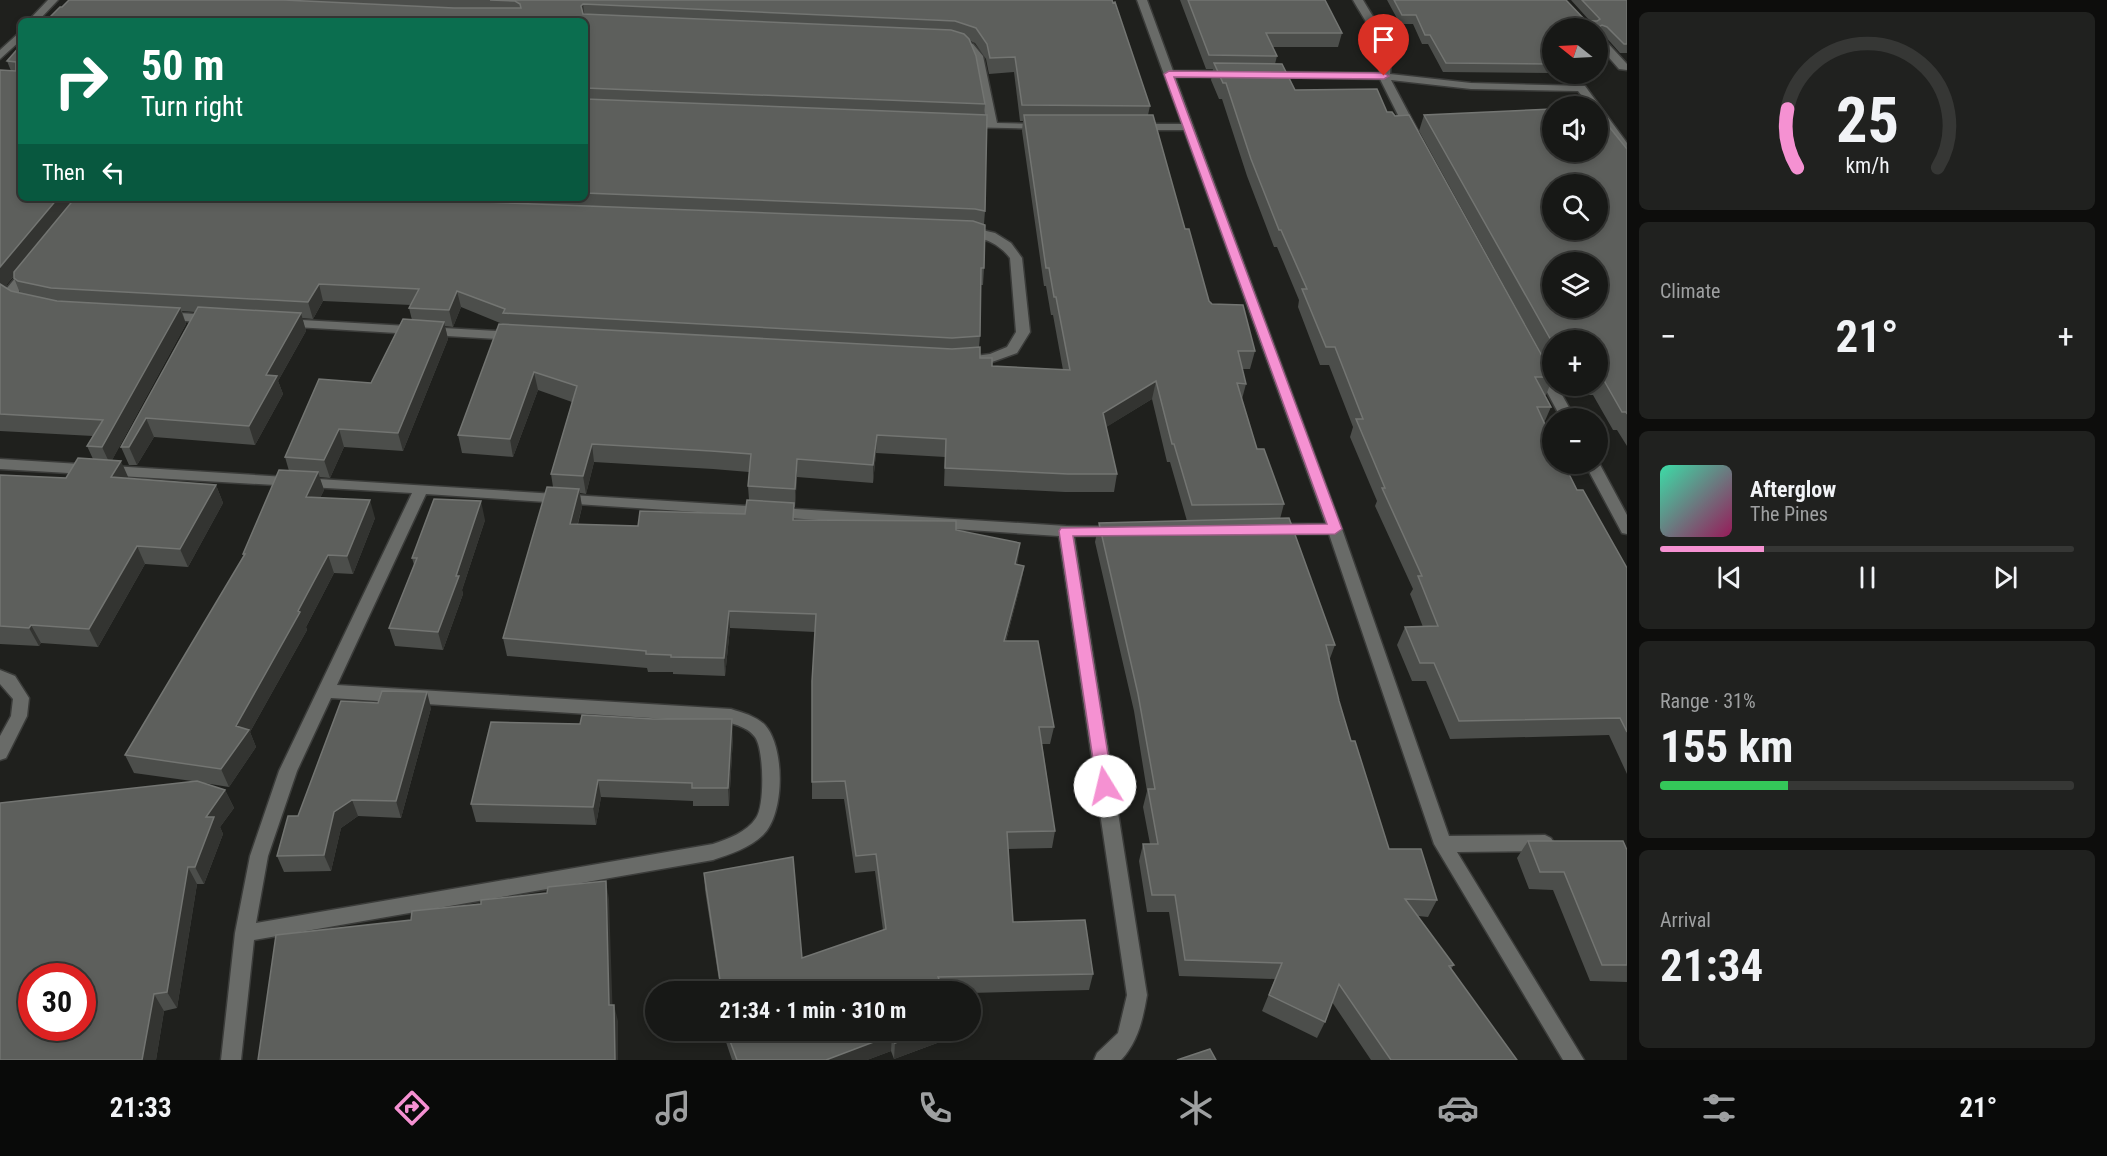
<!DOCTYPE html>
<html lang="en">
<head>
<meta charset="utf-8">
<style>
	body { margin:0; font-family:"Roboto Condensed",sans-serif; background:#20211f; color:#f1f3f6; height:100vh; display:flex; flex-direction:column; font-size:22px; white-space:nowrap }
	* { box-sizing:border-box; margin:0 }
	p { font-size:20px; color:#9ea0a1 }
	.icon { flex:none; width:33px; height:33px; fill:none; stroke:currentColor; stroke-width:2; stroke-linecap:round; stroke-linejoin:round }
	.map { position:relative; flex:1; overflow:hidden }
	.drawer { display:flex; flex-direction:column; gap:12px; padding:12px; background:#0d0d0c; width:480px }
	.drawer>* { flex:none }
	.guide { position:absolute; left:18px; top:18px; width:570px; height:183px; border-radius:9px; box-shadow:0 3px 9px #0003,0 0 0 2px #363735; background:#0b6e4f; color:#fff; overflow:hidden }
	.needle { width:39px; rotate:288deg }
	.fabs { position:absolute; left:1542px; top:18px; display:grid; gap:12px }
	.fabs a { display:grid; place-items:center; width:66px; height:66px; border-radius:50%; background:#171816; box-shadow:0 3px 9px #0003,0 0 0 2px #363735; font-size:30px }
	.speed { position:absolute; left:18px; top:963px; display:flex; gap:12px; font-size:30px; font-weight:700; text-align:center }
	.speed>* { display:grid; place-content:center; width:78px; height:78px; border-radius:50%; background:#171816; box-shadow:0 3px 9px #0003,0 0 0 2px #363735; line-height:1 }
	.speed .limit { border:9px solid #d22; background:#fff; color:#111 }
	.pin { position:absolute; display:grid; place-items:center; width:51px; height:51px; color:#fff; margin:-62px -26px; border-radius:50% 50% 50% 0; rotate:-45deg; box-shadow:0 0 6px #0007 }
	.pin .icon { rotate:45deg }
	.me { position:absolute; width:66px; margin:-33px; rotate:351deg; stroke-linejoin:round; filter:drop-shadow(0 0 4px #0008) }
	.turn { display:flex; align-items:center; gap:21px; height:126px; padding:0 24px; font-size:27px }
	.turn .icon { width:78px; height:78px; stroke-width:2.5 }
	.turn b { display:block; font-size:42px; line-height:51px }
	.then { display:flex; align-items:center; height:57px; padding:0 24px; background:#0003; gap:12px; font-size:22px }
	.big { font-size:45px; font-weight:700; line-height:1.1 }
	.drawer .tile { flex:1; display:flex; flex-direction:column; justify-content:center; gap:9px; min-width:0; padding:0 21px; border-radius:9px; background:#20211f }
	.drawer .dial { align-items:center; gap:0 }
	.dial svg { height:156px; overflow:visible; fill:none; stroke:#363735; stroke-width:7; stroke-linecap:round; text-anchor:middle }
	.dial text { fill:#f1f3f6; stroke:none }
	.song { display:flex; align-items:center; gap:18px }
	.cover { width:72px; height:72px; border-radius:9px; background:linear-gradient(135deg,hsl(160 70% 55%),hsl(330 70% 35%)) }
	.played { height:6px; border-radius:3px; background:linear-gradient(90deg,#f591d2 25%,#363735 25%) }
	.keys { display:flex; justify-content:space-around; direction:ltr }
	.heat { display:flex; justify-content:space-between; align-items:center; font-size:33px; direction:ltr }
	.charge { height:9px; border-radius:4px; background:linear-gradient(90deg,#34c759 31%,#363735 0) }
	.trip { position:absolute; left:645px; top:981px; width:336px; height:60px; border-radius:30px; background:#171816; box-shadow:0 3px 9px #0003,0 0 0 2px #363735; font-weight:700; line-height:60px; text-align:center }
	.tab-bar { display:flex; height:96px; justify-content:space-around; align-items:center; background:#090a09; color:#9ea0a1 }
	.tab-bar .icon { width:42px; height:42px }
	.tab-bar .selected { color:#f591d2 }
	.tab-bar b { font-size:27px; color:#f1f3f6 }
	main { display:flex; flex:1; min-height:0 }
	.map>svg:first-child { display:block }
</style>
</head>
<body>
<main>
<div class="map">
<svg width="1627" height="1060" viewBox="0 0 1627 1060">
	<rect width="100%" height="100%" fill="#1f201d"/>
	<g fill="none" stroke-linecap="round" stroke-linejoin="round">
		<defs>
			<path id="street" d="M48,0H58L38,21H28Z
				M1137,0H1147L1173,71H1232L1237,74L1232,77H1175L1342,529L1449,836L1545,835L1551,838L1554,843L1551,848L1545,851L1457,852L1584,1060H1563L1434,844L1329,534H1273L1266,529L1273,524H1326L1184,130H1137L1132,127L1137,124H1182Z
				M1353,0H1363C1377,24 1394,45 1390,74L1471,83L1585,86L1627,143V154L1623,153L1598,117V106H1590L1578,91L1471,89L1391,80L1418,131L1412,134L1406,131L1380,79L1264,77L1263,75L1268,72L1379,73C1384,43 1367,25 1353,0Z
				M21,31V40L0,59V50Z
				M1598,36L1602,37L1627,64V70L1619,69L1598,45Z
				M956,39L973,44L983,56L997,123L1041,124L1045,125V129L962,127V123L986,122C983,106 979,62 968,51C963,46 956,46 951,42Z
				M965,226L995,233L1011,243L1022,258L1030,332L1017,353L992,362L973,364L966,360L968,357L990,354L1007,347L1016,332L1010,258C997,241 981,238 961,233V227Z
				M30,264L36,268L19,288V295L30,304L24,308L9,300L7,288L26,265Z
				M164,312L212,315L218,319L212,323L159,319L158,316L159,313Z
				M284,319L515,332L522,336L515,340L279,326L278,323L279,320Z
				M1541,364C1550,366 1552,377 1552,386H1557L1575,418H1561L1534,368Z
				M0,459L1066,526L1122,527L1125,531L1122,535L1117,536H1074L1147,995C1143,1019 1138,1042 1121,1060H1094L1097,1053L1118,1033L1127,995L1059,536L426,494L337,685L731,709C743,713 756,716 765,725C785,747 785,814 763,835C750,848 730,854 713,860L254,940L241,1060H221L235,933L250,856L279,771L412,493L0,469ZM331,698L731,723C740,726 749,729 755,737C764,749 765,806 756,818C747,832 728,839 713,844L256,923L268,856L297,771Z
				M1598,461L1627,515V534L1622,533L1585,464H1598Z
				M0,670L15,676L29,698L27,716L6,758L0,760V736L11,716L13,699L0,684Z"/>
		</defs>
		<use href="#street" stroke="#3b3c3a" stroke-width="3"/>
		<use href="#street" fill="#696b68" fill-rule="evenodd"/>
	</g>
	<path fill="#4c4e4b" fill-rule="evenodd" d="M69,0H1112L1150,106L1148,115L1209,301L1255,351L1250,369H1242L1246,384L1242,399L1257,449L1284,504L1280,519L1335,645L1329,661L1339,701L1351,741L1389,849L1437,900L1428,917L1418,916L1454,965L1451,969L1517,1060H1371L1332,1002L1325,1022L1317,1038L1262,1011L1275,979L1179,976L1169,912H1147L1139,861L1143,844H1150L1143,807L1147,791L1134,711L1095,542L1099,523L1187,521L1170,462H1167L1152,399L1106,427L1117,474L1114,492H1065L944,486L945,457L876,453L873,483L797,477L795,507H794V520L956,530L1020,543L1017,564L1024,566L1021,583L1006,641L1054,727L1050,744H1042L1055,831L1052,848L1008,849L1013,922L1093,974L1089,990L970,993V992H712L720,987L705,890L704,873L802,958L883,930L875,871L855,873L844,799H812V681L815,632L730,628L725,676L673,674V672H648L647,668L507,656L503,638L553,487L551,474L572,402L538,390L513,457L462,453L458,435L505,325L461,307L453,327L445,326L448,339L403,451L344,447L330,478L319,477L324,490L320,498L375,518L353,574L334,573L306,627L307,630L250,732L256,747L229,787L204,783L225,790L234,808L220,827L223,834L204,884H197L177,1008L164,1011L156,1060H0L192,781L134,773L125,755L244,556L243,554L289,471L285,457L371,383L412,320L409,308L411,305L323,301L313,319L302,318L306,331L278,381L283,394L255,445L154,437L137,465H129L121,447L195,312L182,311L186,324L112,460L129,478L216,485L223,503L188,567L145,564L98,647L41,643L39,646L0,644V475L66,478L93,459L87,446L93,436L0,431V70L11,71L7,61L21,45V198H585V21L62,7ZM970,41L975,43L986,59L989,74L1014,72L1020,121H1023L1022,131L1044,286H1046L1051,315H1053L1063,370L992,366L980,358L979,347L980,336L981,285H983L984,268V224L985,211L984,115L985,104ZM14,276V278L20,293L11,291L7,288V284ZM594,462L713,469L749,472L748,486L749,500L745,514L638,526L578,524L582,507L580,493L586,494Z
		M1180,0H1325L1342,33L1338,47H1273L1277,56L1275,64L1295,90L1387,112L1552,374V380L1546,395H1545L1551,407L1544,423L1577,490L1627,568V774L1609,735L1450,739L1426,681H1412L1397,645L1405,627H1423L1410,594L1413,589L1375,506L1377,501L1350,437L1353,427L1329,365H1320L1298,307L1299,300L1277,247H1274L1247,176L1222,99H1219L1211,80L1213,69H1206Z
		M1387,0H1566L1586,21H1590L1571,0H1627V53H1620L1604,35L1599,34V36L1606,44L1602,53H1598V28H1552V73L1443,72L1428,44H1422L1413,24H1400Z
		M1424,115L1627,149V446L1617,430H1613L1593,395H1565L1559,386H1598V340H1552V373L1419,131Z
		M485,520L462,590L463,594L443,650L395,646L389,628L414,565L412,558Z
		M431,708L401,818L358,816L341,828L331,871L284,872L277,856L298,816Z
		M733,737L729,806H693V801L601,797L596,825L476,822L471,804Z
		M1528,841L1627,850V982L1590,981L1553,890L1529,889L1517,858Z
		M722,1030H957L956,1036L894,1059L891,1051L867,1060H732Z"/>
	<path fill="#333431" d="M583,4L585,19L581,6Z
		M58,198H78L7,284L6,299L0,287V267Z
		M319,284L323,301L313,319L308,302Z
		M457,291L461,307L453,327L449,310Z
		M180,308L186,324L110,464L102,447Z
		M301,313L306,331L278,381L283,394L255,445L249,426L266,375Z
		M444,322L448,339L403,451L398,433Z
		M534,372L538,390L513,457L510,439Z
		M1156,381L1152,399L1100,431L1103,413Z
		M146,418L154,437L137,465L129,447Z
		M339,429L344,447L330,478L324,460Z
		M877,435L876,453L873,483V465Z
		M592,444L594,462L586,494L583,476Z
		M797,459V477L795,507V489Z
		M121,461L129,479L111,477Z
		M318,472L324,490L312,515L306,497Z
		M216,485L223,503L188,567L180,549Z
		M579,489L582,507L573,541L570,524Z
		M370,500L375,518L353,574L347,556Z
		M481,501L485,520L462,590L463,594L443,650L438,632Z
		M1020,543L1018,561L1013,581L1015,564Z
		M137,546L145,564L98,647L89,629Z
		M328,555L334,573L306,627L307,630L250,732L256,747L229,787L221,769L236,726Z
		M1024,566L1021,583L1001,659L1004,641Z
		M729,611L730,628L725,676L724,658Z
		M31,625L41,643L39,646L29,628Z
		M427,692L431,708L401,818L396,801Z
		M732,719L733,737L729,806L728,788Z
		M598,780L601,797L596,825L593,807Z
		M225,790L234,808L220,827L223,834L204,884L195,867L206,817Z
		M352,800L358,816L341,828L331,871L324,855L334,812Z
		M188,867L197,884L177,1008L167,992Z
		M606,881L609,899L613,1022L609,1005Z
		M154,994L164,1011L156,1060H142Z
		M614,1005L618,1021V1060H615Z
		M930,1030H957L956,1036L894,1059L895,1043Z
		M892,1035L891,1051L867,1060H826Z"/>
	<path fill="#5d5f5c" stroke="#737572" stroke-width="1.5" fill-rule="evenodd" d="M69,0H284L454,8H521L520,4L515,1L490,0H1112L1113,3L1115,2L1150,106L1022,105L1015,57L990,58L987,44L976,28L955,21L583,4L581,6L583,14L951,30L964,34L969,39L976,56L985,104L585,88V21H46L60,7H62Z
		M1188,0H1325L1342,33H1266L1277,56L1209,55Z
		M1394,0H1566L1586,21H1597L1600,19L1582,0H1627V44H1624L1607,27L1602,25L1599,27V36L1606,44H1598V28H1552V64L1446,63L1430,35H1425L1416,15H1402Z
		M21,45V198H58L0,267V70L16,71V62L7,61Z
		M1214,63L1282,64L1295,90L1377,89L1387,112H1392L1395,116L1409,115L1552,374V377H1535L1551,407H1537L1552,440V464H1564L1577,490H1583L1627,568V732L1620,718L1459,721L1434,663H1420L1405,627L1438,626L1418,576H1422L1382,488H1385L1356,419H1363L1335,347H1326L1302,289H1307L1281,230H1279L1251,159L1226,83H1223Z
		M585,99L987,115L985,211L975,209L585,193Z
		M1552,109V152H1598V113L1627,149V414L1626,412H1622L1602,377H1598V340H1552V342L1424,115ZM1552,184H1598V230H1552ZM1552,262H1598V308H1552Z
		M1024,115H1153L1185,229H1189L1209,301L1212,304L1243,305L1255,351H1238L1246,384L1237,383L1257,449H1264L1284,504L1192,505L1174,444H1172L1156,381L1103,413L1117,474H1068L945,468L946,439L877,435L873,465L797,459L795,489L748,486L751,454L711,451L592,444L583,476L551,474L577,386L534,372L510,439L458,435L499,324L952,349L980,347V358H992V366L1070,370L1056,297H1054L1049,268H1046Z
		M75,198H382L973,221L985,225L984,268H981L980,336L952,338L503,313L505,309L457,291L449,310L409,308L419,289L319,284L308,302L51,288L18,281L14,278V272Z
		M0,284L11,291L57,301L180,308L102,447L87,446L103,420L0,414Z
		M198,307L301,313L266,375L277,376L249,426L146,418L129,447H121Z
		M403,319L444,322L398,433L339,429L324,460L285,457L319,379L371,383Z
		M78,458L121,461L111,477L216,485L180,549L137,546L89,629L31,625L29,628L0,626V475L66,478Z
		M279,470L318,472L306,497L370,500L347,556L328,555L298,611L300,612L236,726L249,730L221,769L125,755L245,554H243Z
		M547,487L579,489L570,524L638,526L640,511L745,514L747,500L794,503L793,520L956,521V530L1020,543L1015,564L1024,566L1004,641H1038L1054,727H1039L1055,831L1007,832L1013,922L1085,920L1093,974L938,977L945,992H712V990L721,987L704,873L793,857L802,958L886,929L876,854L856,856L845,781L812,782V681L816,614L729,611L724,658L671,657V655L646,654V651L503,638Z
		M434,499L481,501L456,576H459L438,632L389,628L417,558H412Z
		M1289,518L1335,645H1326L1339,701L1351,741H1355L1389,849H1421L1437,900L1405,899L1454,965L1449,966L1517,1060H1391L1339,984L1325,1022L1269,995L1282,963L1185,960L1175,895H1152L1143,844H1158L1148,789H1155L1138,694L1099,523Z
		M382,691L427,692L396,801L352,800L334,812L324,855L277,856L288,816H298L341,701L378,703Z
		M582,715L653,719H732L728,788H692V783L598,780L593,807L471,804L491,722L580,724Z
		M197,781L225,790L206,817H214L195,867H188L167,992L154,994L142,1060H0V803ZM32,976H82V1028H32Z
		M1528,841H1623L1627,850V965H1602L1564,872H1540Z
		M606,881L609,1005H614L615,1060H258L276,935L411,920L412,911L481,904V900L547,893L548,887Z
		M726,1030H930L895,1043L892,1035L826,1060H737Z
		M1210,1049L1216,1060H1177Z"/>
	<path fill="#f591d2" stroke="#9f5e88" stroke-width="1.5" d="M1169,71L1384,73L1389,76L1384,79L1174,77L1342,529L1335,534L1073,536L1113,786L1111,791L1105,793L1099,791L1097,786L1059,531L1061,528L1327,524L1164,74Z"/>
</svg>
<div class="fabs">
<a><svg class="needle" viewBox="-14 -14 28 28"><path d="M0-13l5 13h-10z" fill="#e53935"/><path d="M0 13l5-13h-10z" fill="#9ea0a1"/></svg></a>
<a><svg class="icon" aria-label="sound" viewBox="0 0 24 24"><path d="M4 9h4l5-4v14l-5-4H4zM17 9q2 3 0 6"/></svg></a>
<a><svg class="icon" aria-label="search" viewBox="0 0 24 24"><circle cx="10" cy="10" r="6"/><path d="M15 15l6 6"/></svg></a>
<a><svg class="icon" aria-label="layers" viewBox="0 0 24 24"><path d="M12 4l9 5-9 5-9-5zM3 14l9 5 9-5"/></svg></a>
<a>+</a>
<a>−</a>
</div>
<div class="speed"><div class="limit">30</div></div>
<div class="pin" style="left:1384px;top:76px;background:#d93025"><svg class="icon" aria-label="arrive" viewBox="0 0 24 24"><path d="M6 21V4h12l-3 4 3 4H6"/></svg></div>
<svg class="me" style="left:1105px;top:786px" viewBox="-20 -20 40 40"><circle r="19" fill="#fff"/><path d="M0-13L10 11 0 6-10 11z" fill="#f591d2"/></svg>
<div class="trip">21:34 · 1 min · 310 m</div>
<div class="guide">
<div class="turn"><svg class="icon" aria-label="right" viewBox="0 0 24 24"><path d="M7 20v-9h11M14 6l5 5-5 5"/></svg><div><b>50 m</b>Turn right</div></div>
<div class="then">Then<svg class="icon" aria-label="left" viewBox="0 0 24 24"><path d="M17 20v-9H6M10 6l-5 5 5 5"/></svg></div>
</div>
</div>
<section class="drawer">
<div class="tile dial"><svg viewBox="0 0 100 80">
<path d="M14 69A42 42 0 1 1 86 69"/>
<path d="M14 69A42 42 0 0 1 9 39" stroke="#f591d2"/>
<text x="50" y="56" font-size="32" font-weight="700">25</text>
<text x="50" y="72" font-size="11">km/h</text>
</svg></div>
<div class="tile"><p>Climate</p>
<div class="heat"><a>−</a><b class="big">21°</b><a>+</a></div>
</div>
<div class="tile">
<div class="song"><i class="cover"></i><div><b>Afterglow</b><p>The Pines</p></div></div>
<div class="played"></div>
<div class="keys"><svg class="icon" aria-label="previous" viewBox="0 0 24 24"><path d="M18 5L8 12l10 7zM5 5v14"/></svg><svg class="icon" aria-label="pause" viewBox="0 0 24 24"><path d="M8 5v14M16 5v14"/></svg><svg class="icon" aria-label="next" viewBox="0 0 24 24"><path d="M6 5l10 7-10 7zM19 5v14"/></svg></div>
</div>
<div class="tile"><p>Range · 31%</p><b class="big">155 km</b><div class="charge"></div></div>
<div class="tile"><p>Arrival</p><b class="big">21:34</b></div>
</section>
</main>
<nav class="tab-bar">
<b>21:33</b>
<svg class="icon selected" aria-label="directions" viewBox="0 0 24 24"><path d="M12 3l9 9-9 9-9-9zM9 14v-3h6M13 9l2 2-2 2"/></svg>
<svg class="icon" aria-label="music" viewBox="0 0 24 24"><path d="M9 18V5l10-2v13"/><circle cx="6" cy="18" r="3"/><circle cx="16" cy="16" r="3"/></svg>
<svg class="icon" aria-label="phone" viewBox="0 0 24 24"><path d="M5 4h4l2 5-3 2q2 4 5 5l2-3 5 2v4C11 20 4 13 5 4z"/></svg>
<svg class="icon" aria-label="climate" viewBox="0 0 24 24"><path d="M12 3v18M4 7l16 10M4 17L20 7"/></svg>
<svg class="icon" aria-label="car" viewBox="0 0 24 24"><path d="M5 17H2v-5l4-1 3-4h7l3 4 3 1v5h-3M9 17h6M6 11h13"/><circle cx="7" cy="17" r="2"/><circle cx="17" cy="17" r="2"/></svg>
<svg class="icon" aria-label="filters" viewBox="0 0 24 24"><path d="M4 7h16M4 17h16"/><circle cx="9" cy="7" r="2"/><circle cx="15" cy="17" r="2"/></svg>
<b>21°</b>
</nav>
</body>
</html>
